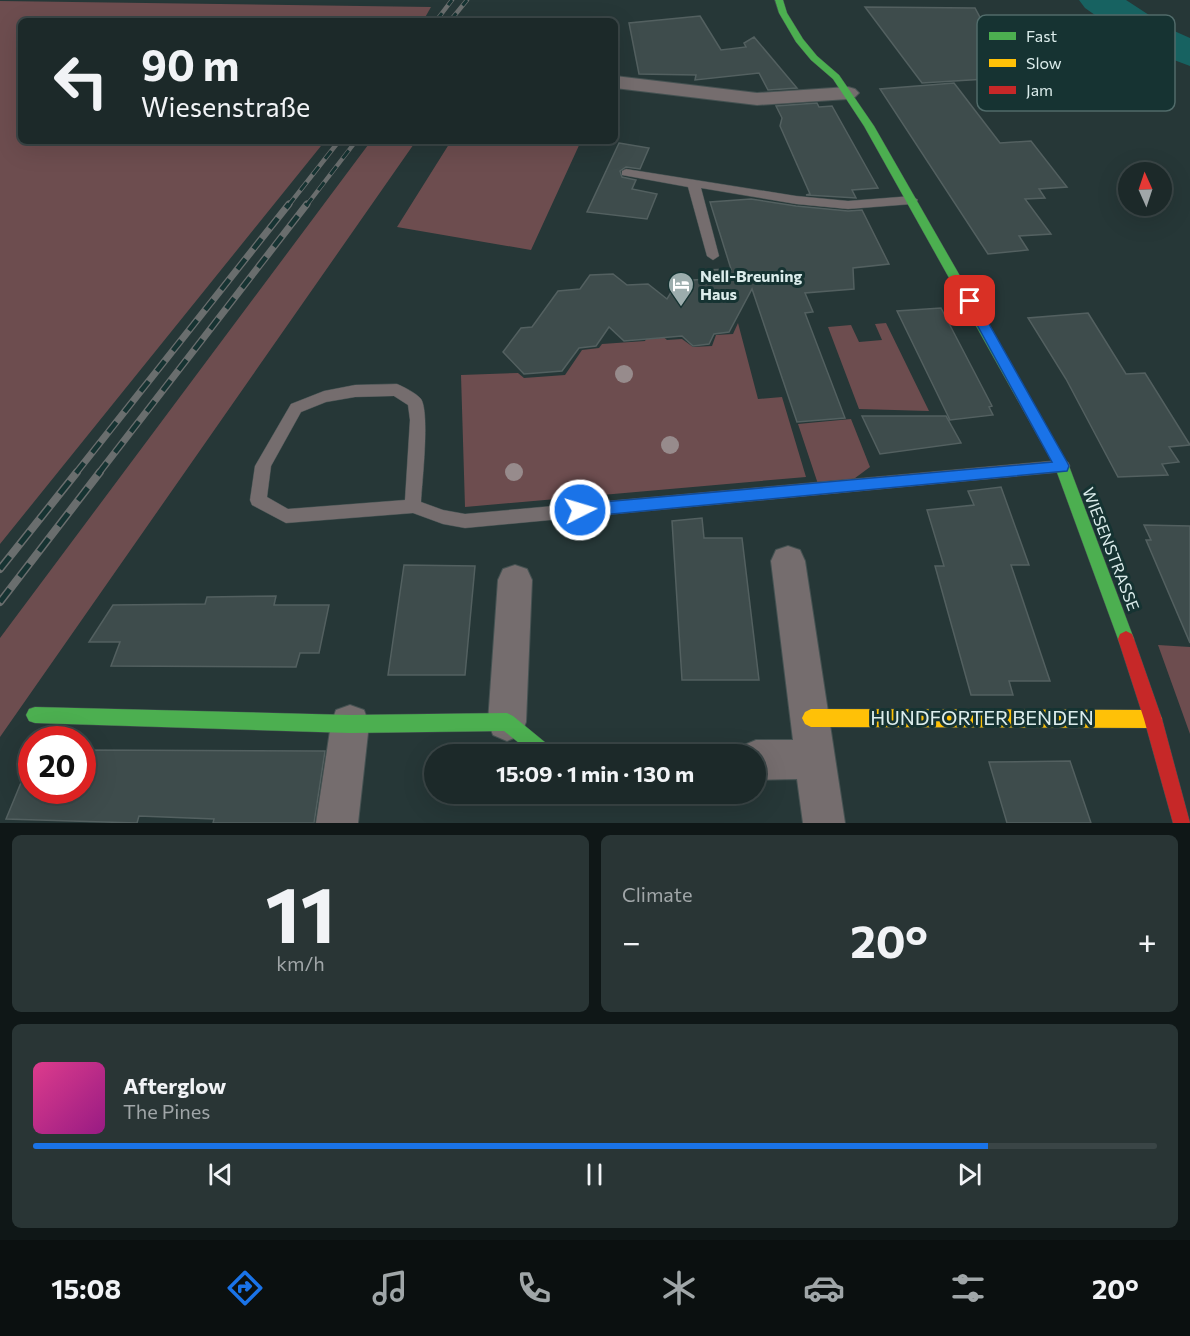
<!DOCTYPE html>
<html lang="en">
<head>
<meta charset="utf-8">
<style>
	body { margin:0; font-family:Commissioner,sans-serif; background:#293535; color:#f1f3f6; height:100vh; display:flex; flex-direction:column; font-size:22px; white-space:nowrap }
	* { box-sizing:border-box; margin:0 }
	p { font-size:20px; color:#a0a6a8 }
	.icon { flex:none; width:33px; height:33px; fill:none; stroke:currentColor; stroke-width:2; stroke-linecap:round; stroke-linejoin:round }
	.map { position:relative; height:823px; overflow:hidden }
	.panel { display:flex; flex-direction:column; gap:12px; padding:12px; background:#0f1717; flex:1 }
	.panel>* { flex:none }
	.guide { position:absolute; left:18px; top:18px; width:600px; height:126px; border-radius:9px; box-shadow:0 6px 24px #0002,0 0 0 2px #3a4546; background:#1c2929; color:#f1f3f6; overflow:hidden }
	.needle { width:39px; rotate:357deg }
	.fabs { position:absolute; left:1118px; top:162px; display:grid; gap:12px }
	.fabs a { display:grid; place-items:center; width:54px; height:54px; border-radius:50%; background:#1c2929; box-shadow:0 6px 24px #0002,0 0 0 2px #3a4546; font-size:30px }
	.speed { position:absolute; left:18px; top:726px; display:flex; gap:12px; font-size:30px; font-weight:700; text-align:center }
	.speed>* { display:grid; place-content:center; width:78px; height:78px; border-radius:50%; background:#1c2929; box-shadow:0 6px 24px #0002,0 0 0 2px #3a4546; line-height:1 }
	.speed .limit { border:9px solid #d22; background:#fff; color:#111 }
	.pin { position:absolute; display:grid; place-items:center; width:51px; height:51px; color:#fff; margin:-26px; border-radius:12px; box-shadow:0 3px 9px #0006 }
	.me { position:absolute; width:66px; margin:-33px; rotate:85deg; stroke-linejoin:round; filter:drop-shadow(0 0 4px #0008) }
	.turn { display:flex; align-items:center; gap:21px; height:126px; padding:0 24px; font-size:27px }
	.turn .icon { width:78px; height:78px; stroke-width:2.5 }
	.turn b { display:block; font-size:42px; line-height:51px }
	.big { font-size:45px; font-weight:700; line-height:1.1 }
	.panel .widget { flex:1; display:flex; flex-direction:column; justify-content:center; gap:9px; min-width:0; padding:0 21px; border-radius:9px; background:#293535 }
	.panel .dial { align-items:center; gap:0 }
	.dial b { font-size:78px; line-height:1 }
	.song { display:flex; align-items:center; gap:18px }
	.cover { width:72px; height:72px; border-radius:9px; background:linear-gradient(135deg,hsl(330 70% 55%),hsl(310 70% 35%)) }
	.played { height:6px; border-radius:3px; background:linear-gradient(90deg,#1a73e8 85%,#3a4546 85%) }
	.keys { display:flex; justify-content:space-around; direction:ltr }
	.heat { display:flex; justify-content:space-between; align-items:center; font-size:33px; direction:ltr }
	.panel .tiles { flex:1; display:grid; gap:12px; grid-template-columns:1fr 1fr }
	.widget:last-child { grid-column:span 2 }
	.trip { position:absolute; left:424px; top:744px; width:342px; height:60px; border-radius:30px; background:#1c2929; box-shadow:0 6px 24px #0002,0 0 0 2px #3a4546; font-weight:700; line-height:60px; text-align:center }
	.menu { display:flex; height:96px; justify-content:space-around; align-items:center; background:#0b1010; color:#a0a6a8 }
	.menu .icon { width:42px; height:42px }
	.menu .selected { color:#1a73e8 }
	.menu b { font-size:27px; color:#f1f3f6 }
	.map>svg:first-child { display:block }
</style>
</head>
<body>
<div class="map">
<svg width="1190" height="823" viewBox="0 0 1190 823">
	<rect width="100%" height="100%" fill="#263737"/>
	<path fill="#6d4d4f" d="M0,1L431,7L423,21H21V141H325L0,544Z
		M371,141H416L0,737V638Z
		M451,141H581L531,250L397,227Z
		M738,323L758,399L782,397L806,477L465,507L461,375L518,373L524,378L565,375L582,350L599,348L602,344L645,341L650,331H656L667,340L682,339L693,347L712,346L716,335L733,334Z
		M886,323L929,411L859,409L828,327L851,325L859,342L882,340L875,324Z
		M851,419L870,467L851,481L818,484L798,424Z
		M1158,645L1190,647V734Z"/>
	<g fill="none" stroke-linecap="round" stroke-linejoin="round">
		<path fill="#176261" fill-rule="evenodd" d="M1079,0H1126L1172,30L1190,38V66L1142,48L1085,8Z"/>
	</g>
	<path fill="#3e4c4c" stroke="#536060" stroke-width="1.5" d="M865,7L975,8L998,51L1002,78L922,83Z
		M700,16L721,50L746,47L744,43L754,37L797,88L768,90L759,73L695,80L696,75L639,74L629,23Z
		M954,83L1000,143L1031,141L1067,187L1039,189L1045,198L1025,199L1051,234L1019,236L1028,250L988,254L880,89Z
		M817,103L819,107L832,106L878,188L852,190L856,198L806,195L810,194L780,126L782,118L776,106Z
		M619,143L649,148L640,169L626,167L620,171L622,177L636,180L632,189L657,194L647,219L587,212Z
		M751,199L796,206L848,211L862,210L889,264L853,268L854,289L805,293L813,312L805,313L845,418L797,422L752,289L729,332L714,334L709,344L693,346L682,336L624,341L609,327L596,346L579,348L562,371L524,374L503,352L521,328L532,327L558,291L580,289L590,275L613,274L627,285L648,284L667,299L678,281L708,279L706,270L731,269L710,202Z
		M941,308L992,406L989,407L993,415L950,420L897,311Z
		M1088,313L1126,374L1145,373L1190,445L1169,447L1179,462L1162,464L1168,475L1118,477L1066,379L1028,318Z
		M862,416H946L961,443L880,454Z
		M1001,487L1029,565H1011L1050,681H1009L1013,695H971L935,566H944L927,510L974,505L968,491Z
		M702,518L704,538H742L759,680H682L672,521Z
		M1144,525L1190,526V643L1146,540H1151Z
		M404,565L475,566L465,675H388Z
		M276,596L274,605H329L319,653H300L296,667L111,666L120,642H89L113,605L205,604L207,597Z
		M82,750L325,751L314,823H213L214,819L139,816L137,823L6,819L32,756V790H82Z
		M1070,761L1091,823H1007L989,762Z"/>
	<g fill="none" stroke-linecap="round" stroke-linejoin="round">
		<defs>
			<path id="lane" d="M626,169L796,196L848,201L912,196L918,200L912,204L848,209L796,204L701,188L719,256L713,260L707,256L688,187L622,175V171Z
				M397,384C404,387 416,393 421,399C430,412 422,483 421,502L443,510L465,514L1062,460L1068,462L1070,466L1068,470L1062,472L465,528L443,524L413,513L286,523L252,505L250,500L255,466L291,404L324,391L355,385ZM394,396L408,405L410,420L405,500L288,509L267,497L271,466L301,412L326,402L355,397Z"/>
			<path id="street" d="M615,76L757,93L848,87L855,89L859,93L855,97L848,99L757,105L615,88Z
				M788,546L800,550L805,561L845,823H803L797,779L756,780V754H738L742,746L756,740H793L771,561L776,550Z
				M515,565L527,569L532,580L526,722L521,735L507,741L493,735L488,722L498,580L503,569Z
				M350,705L364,710L369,724L358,823H316L331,724L336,710Z"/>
			<path id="fast" d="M775,0H783L787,13L803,39L817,56L839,75L874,126L1069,466L1134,639L1132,644L1126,647L1120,644L1118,639L1055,467L864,126L833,79L811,60L796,42L779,13Z
				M35,707L350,715L507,713L513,716L552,748L555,754H533L504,731L350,733L35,723L29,721L26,715L29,709Z"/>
			<path id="slow" d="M811,709L1153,710L1159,713L1162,719L1159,725L1153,728L811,727L805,724L802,718L805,712Z"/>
			<path id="jam" d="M1126,631L1132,634L1134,639L1162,719L1190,823H1173L1144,719L1118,639L1120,634Z"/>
		</defs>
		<use href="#lane" stroke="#455252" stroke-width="1"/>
		<use href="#street" stroke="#455252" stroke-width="2"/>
		<use href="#fast" stroke="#455252" stroke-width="1"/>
		<use href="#slow" stroke="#455252" stroke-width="1"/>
		<use href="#jam" stroke="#455252" stroke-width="1"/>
		<use href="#lane" fill="#756d6e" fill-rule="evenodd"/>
		<use href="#street" fill="#756d6e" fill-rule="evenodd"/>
		<use href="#fast" fill="#4caf50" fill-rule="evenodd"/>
		<use href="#slow" fill="#ffc107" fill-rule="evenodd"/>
		<use href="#jam" fill="#c62828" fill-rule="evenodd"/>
		<defs>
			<path id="rail-far2" d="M436,21L452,0
				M450,21L467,0
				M288,206L339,141
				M306,206L356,141"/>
			<path id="rail-far1" d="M76,473L289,204
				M99,473L307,204"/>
			<path id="rail" d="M0,569L77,472
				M0,602L100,472"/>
		</defs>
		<use href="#rail-far2" stroke="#6a6e6e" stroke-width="4.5"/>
		<use href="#rail-far1" stroke="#6a6e6e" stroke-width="7"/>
		<use href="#rail" stroke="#6a6e6e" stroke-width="8"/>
		<use href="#rail-far2" stroke="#163332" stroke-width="3" stroke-dasharray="10" stroke-linecap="butt"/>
		<use href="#rail-far1" stroke="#163332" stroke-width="4.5" stroke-dasharray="13" stroke-linecap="butt"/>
		<use href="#rail" stroke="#163332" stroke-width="5" stroke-dasharray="16" stroke-linecap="butt"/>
	</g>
	<g fill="#978b8c">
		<circle cx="624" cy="374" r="9"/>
		<circle cx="670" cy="445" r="9"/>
		<circle cx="514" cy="472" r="9"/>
	</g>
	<path fill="#1a73e8" stroke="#114b97" stroke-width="1.5" d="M970,297L976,301L1067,462L1069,466L1067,471L580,517L575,515L573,510L575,506L580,504L1052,462L964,301Z"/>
	<defs>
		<symbol id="hotel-pin" viewBox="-11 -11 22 30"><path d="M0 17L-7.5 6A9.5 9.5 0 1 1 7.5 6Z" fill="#9cadad" stroke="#163332"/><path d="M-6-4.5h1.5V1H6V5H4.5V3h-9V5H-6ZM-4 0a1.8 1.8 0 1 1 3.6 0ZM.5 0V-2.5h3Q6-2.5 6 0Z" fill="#fff"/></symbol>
	</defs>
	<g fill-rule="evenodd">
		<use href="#hotel-pin" x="666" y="270" width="30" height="40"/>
	</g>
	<g text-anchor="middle" stroke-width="6" stroke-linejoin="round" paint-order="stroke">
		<g font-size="16" font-weight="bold" fill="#dcedec" stroke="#163332" text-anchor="start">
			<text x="700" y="282">Nell-Breuning<tspan x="700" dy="18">Haus</tspan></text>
		</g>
		<g font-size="16" fill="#dcedec" stroke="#163332">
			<text transform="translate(1111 549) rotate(69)" y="6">WIESENSTRASSE</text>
		</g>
		<g font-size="20" fill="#dcedec" stroke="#163332">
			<text x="982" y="725">HUNDFORTER BENDEN</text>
		</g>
	</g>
	<rect x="977" y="15" width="198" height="96" rx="9" fill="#163332" stroke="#516b6a" stroke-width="1.5"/>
	<rect x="989" y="32" width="27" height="8" fill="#4caf50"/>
	<rect x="989" y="59" width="27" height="8" fill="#ffc107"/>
	<rect x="989" y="86" width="27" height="8" fill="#c62828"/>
	<g font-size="16" fill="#dcedec">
		<text x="1026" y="42">Fast</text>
		<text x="1026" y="69">Slow</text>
		<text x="1026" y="96">Jam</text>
	</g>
</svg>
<div class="fabs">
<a><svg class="needle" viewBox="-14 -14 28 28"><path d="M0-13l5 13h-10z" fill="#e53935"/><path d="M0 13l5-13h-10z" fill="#a0a6a8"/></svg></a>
</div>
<div class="speed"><div class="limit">20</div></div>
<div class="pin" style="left:970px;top:301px;background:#d93025"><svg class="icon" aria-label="arrive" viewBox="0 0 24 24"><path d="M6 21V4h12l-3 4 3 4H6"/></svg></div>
<svg class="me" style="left:580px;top:510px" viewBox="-20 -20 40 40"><circle r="17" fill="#1a73e8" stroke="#fff" stroke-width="3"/><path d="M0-11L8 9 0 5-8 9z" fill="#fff"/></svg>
<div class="trip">15:09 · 1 min · 130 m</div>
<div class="guide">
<div class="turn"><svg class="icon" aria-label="left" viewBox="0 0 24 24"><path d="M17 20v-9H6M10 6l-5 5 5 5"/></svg><div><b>90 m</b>Wiesenstraße</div></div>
</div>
</div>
<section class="panel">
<div class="tiles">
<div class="widget dial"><b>11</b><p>km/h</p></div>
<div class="widget"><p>Climate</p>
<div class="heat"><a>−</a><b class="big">20°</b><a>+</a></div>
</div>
<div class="widget">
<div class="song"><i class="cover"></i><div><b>Afterglow</b><p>The Pines</p></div></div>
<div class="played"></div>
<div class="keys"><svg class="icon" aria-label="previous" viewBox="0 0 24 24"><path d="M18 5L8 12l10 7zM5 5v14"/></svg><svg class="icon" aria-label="pause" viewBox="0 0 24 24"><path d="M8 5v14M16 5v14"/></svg><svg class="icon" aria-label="next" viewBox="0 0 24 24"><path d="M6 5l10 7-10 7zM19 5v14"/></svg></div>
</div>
</div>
</section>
<nav class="menu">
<b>15:08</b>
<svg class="icon selected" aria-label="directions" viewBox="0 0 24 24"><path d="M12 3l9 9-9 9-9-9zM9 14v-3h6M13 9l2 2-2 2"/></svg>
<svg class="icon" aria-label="music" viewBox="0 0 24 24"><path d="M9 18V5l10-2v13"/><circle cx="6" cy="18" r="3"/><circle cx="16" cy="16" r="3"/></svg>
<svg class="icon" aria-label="phone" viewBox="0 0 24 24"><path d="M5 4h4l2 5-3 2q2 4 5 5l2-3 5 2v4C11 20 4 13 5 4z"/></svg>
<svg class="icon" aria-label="climate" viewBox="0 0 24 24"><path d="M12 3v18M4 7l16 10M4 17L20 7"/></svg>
<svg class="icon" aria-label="car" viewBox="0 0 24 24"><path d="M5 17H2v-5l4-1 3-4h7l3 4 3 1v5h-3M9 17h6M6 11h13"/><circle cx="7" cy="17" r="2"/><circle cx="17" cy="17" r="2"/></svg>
<svg class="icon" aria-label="filters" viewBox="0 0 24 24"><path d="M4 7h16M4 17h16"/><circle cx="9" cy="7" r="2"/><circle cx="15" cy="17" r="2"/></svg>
<b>20°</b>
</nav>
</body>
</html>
